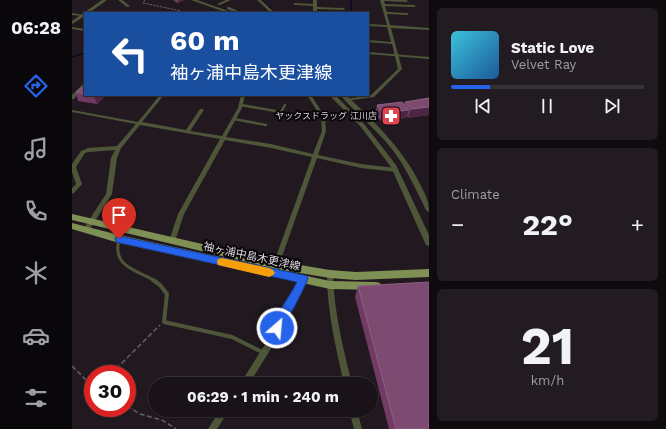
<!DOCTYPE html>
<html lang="en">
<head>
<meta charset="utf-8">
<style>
	body { margin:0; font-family:"Work Sans","Noto Sans JP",sans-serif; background:#221b21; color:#f1f3f6; height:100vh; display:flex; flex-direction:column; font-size:15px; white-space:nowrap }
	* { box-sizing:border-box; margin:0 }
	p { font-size:13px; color:#9f9ea2 }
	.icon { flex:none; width:22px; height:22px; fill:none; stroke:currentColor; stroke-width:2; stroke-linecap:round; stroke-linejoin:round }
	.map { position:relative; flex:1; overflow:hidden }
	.drawer { display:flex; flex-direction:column; gap:8px; padding:8px; background:#0e0a0d; width:237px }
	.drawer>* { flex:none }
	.banner { position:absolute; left:12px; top:12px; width:285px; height:84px; border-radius:0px; box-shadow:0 1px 3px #0004,0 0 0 1px #373237; background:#1a4fa0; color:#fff; overflow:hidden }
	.speed { position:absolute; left:12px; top:365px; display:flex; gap:8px; font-size:20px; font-weight:700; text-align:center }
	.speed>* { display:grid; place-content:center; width:52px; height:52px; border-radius:50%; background:#191218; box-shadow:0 1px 3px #0004,0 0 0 1px #373237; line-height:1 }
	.speed .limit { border:6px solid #d22; background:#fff; color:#111 }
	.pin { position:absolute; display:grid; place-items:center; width:34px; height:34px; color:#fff; margin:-41px -17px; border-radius:50% 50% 50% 0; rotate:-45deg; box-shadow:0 0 4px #0007 }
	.pin .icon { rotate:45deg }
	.me { position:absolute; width:44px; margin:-22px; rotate:27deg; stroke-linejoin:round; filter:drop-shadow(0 0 3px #0008) }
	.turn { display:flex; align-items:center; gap:14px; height:84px; padding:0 20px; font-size:18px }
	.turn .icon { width:52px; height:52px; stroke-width:2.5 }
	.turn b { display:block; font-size:28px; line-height:34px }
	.big { font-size:30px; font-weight:700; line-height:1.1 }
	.drawer .widget { flex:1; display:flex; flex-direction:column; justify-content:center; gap:6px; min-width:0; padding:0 14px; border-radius:6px; background:#221b21 }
	.drawer .dial { align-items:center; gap:0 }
	.dial b { font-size:52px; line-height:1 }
	.song { display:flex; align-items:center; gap:12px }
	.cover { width:48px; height:48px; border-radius:6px; background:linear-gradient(135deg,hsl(190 70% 55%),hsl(210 70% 35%)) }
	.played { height:4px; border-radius:2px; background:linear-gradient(90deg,#2563eb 20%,#373237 20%) }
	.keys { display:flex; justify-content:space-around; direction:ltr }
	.heat { display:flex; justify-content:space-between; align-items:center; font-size:22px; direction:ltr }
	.trip { position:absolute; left:76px; top:377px; width:230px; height:40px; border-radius:20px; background:#191218; box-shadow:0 1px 3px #0004,0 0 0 1px #373237; font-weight:700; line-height:40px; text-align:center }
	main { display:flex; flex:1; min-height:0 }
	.menu { display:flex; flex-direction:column; width:72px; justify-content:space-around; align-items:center; background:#0a070a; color:#9f9ea2 }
	.menu .icon { width:28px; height:28px }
	.menu .on { color:#2563eb }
	.menu b { font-size:18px; color:#f1f3f6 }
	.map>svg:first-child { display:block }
</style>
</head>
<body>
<main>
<nav class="menu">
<b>06:28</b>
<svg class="icon on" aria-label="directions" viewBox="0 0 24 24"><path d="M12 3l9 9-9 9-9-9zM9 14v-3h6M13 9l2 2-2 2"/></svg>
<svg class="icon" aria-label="music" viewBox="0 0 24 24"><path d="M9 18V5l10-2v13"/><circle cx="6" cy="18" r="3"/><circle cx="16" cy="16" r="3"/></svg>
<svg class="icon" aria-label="phone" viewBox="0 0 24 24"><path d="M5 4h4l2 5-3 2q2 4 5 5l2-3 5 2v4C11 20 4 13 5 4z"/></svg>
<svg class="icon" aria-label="climate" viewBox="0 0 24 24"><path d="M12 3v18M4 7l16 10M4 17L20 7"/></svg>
<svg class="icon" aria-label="car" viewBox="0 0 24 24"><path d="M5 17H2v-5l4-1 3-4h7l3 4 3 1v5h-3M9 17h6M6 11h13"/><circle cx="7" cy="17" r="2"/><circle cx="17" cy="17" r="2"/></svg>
<svg class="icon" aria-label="filters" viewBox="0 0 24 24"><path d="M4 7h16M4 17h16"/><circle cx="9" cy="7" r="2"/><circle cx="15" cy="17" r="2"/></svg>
</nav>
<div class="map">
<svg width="357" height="429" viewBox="0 0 357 429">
	<rect width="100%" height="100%" fill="#211820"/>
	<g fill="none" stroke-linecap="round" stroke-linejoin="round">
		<path stroke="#00002c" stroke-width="1" d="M189,0L204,13
			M279,0V13
			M0,57L13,53"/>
		<path stroke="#665e65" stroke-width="1" stroke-dasharray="2.5 1" stroke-linecap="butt" d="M73,0L71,3L109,11"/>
		<path stroke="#665e65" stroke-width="1.5" stroke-dasharray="5 2.5" stroke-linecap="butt" d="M0,366L21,387
			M39,374L88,325
			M55,406L68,414L90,420L104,429"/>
		<path stroke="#4d5639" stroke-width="2.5" d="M169,105L209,112L213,105
			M162,119L194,125"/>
		<path stroke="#4d5639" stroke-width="3" d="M47,239C40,267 63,269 83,281"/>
		<path stroke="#4d5639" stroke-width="4" d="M81,280L88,285L95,294L92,322L160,337L192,353"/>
		<path fill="#4d5639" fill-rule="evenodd" d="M46,0H50L58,6L55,7Z
			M154,0H159L148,5L145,4Z
			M185,0H189L203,13H199Z
			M241,0H245V7L271,8L273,9L271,10L245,9V13H241V6L223,5L221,4L223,3L241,4Z
			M308,0H334L336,1L335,2L312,1L313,4L342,5L344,6L342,7L313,6L315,12L335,13L337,14L335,15L315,14L318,25L357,28V30L319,28L330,69L302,97L274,101V99L299,95L326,69L320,44L296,42V40L319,42L315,27L296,26V24L315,25Z
			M0,13L12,15L10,16L0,15Z
			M0,27L13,29V31L0,29Z
			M11,84H13V87L2,99H0V95Z
			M88,95H92L70,122L114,130L128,109H130L132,110L118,131L150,136L166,108L169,95H173L170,108L154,137L199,144L241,154L250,131L249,117L235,95H239L253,117L254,131L246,155L289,164L324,168L327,170L324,172L289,168L245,158L207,265L206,267L204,268L202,267L201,265L240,157L199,148L153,140L112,214L103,241L102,243H98L97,241L106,214L148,139L68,125L49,148L45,158L40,194L16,232H12L11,230L12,228L34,194L39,158L43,150L17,152L13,153L4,167L10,184L2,193L0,194V188L4,184L0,172V164L9,151L16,148L45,146L64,124L0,112V110L66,122Z
			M258,271L260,272L261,274C262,312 271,348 280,384H272C264,348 255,312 255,274L256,272Z
			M231,276L233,277L234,279L223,305L211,321L205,339L177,384H168L199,335L205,318L217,301L229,277Z
			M148,410H157L145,429H136Z
			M277,410H285L290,429H282Z"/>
		<path fill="#4d5639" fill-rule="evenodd" d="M30,0H35L17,13H13V16L0,24V21Z
			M119,0H125L162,13H156Z
			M155,7H157L171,13H165L155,9Z
			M296,52L357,57V59L296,54Z
			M257,95H263L293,125L324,165L357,235V246L354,245L353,243L319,167L289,127Z
			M268,95H274C303,122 332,150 349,186C354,196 357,201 357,212L354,210C343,188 334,167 319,148C304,129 285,114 268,95Z"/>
		<path fill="#7f9054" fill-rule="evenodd" d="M0,214L204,261L258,270L284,272L357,269V277L284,280L258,278L204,269L0,220Z
			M0,223L47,235L258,281L304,282L308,283L309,286L308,289L304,290L258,289L47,243L0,229Z"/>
	</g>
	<path fill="#713b64" d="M101,0H112L106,3L102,1Z
		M13,88V95H35L25,104L6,101L4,92Z
		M357,98V115L336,118L335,116L334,118L309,121L303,114L305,105L332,104L333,102Z
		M286,286L357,429H317L283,297Z"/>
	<path fill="#4c2643" d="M106,0H112L106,3Z
		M23,95H35L25,104L22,96Z
		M357,107V115L336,118L339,109Z
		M337,110L334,118L309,121L311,113Z"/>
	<path fill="#7d4b71" stroke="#8c6181" d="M9,88H13V94L4,92Z
		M357,98V107L339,109L333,102Z
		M330,102L337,110L311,113L305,105Z
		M357,282V429H324L286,286Z"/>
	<path fill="#2563eb" stroke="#184099" d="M47,236L231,275L235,276L236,279C228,297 218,314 209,332L205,334L201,332L200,328C205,312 217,298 225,282L44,242L43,239L44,237Z"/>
	<path fill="#f59e0b" d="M150,258L197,268L201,270L203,273L201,275L197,277L150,266L146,265L145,262L146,259Z"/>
	<defs>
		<symbol id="pharmacy-square" viewBox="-11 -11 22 22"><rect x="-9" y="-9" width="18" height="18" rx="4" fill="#e0444e" stroke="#080508"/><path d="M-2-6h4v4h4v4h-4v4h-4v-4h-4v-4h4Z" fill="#fff"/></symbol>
	</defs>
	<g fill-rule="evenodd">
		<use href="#pharmacy-square" x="308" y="105" width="22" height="22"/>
	</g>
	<g text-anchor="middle" stroke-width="4" stroke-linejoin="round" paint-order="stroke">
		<g font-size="9" fill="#dcd5db" stroke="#080508" text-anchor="end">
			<text x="305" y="119">ヤックスドラッグ 江川店</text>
		</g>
		<g font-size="11" fill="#dcd5db" stroke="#080508">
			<text transform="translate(180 256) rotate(12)" y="4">袖ヶ浦中島木更津線</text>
		</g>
	</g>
</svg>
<div class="speed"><div class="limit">30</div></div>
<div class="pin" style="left:47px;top:239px;background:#d93025"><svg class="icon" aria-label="arrive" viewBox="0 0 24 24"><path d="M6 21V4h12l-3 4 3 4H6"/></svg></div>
<svg class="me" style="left:205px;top:328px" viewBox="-20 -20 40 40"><circle r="17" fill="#2563eb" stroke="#fff" stroke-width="3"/><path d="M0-11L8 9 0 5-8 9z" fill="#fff"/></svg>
<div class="trip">06:29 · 1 min · 240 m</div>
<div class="banner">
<div class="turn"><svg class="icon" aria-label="left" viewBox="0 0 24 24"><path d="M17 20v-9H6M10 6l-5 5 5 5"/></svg><div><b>60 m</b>袖ヶ浦中島木更津線</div></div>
</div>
</div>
<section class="drawer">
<div class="widget">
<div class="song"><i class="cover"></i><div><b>Static Love</b><p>Velvet Ray</p></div></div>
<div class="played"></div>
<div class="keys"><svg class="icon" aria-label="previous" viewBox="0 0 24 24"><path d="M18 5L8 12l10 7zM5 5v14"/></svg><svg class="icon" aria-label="pause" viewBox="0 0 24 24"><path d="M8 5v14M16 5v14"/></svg><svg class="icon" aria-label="next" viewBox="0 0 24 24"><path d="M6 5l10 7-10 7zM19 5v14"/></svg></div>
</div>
<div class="widget"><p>Climate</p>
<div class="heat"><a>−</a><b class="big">22°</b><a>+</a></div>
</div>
<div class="widget dial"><b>21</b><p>km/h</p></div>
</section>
</main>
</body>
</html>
